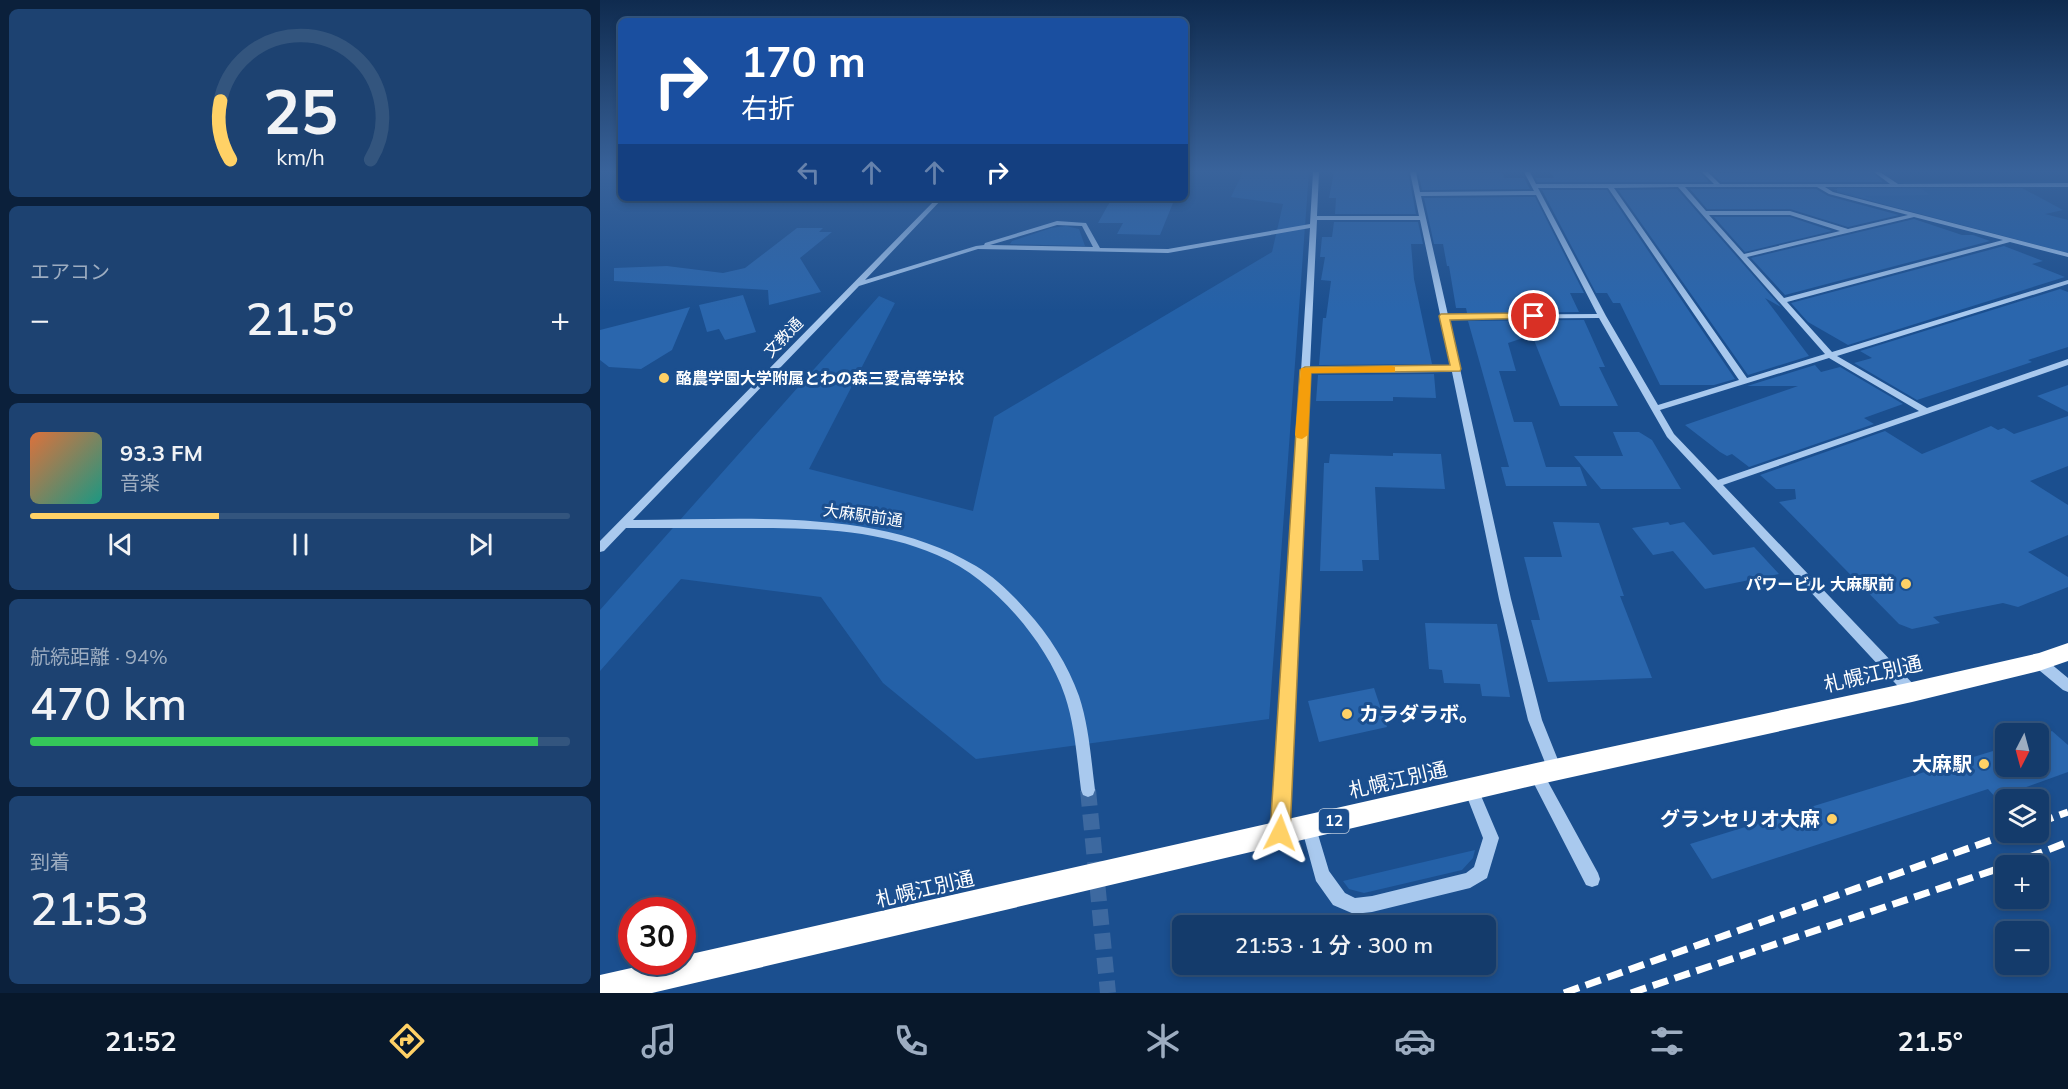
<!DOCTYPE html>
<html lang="ja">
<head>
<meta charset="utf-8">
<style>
	body { margin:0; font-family:Mulish,"Noto Sans JP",sans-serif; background:#1d4271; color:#f1f3f6; height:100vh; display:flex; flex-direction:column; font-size:22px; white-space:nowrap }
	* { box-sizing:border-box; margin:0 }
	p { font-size:20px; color:#9dadc1 }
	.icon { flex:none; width:33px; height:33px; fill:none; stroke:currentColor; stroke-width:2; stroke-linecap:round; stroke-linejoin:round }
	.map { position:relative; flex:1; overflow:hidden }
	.drawer { display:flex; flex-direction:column; gap:9px; padding:9px; background:#0b203b; width:600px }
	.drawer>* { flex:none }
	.hud { position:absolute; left:18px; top:18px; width:570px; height:183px; border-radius:9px; box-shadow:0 3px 9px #0003,0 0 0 2px #33557e; background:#1a4fa0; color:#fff; overflow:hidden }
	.needle { width:39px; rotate:186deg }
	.fabs { position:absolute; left:1395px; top:723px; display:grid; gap:12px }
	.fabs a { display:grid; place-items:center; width:54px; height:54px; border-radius:9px; background:#143b6b; box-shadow:0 3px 9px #0003,0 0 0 2px #33557e; font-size:30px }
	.speed { position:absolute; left:18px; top:897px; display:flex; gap:12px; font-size:30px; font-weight:700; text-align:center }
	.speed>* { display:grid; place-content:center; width:78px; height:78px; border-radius:50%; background:#143b6b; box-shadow:0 3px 9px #0003,0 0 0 2px #33557e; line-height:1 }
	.speed .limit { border:9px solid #d22; background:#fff; color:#111 }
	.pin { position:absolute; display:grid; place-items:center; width:51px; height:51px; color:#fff; margin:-26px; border:3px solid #fff; border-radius:50%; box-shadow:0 2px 6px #0007 }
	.me { position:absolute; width:66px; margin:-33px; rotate:3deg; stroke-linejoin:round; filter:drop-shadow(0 0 4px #0008) }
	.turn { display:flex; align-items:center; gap:21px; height:126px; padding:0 24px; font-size:27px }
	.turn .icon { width:78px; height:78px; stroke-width:2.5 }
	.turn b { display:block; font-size:42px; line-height:51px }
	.lanes { display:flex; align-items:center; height:57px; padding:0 24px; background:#0003; justify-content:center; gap:30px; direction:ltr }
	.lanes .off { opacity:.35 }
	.big { font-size:45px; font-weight:600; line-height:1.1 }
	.drawer .tile { flex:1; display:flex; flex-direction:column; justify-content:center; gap:9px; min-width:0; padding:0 21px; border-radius:9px; background:#1d4271 }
	.drawer .dial { align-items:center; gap:0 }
	.dial svg { height:156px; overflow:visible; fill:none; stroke:#33557e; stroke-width:7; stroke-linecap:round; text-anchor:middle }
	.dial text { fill:#f1f3f6; stroke:none }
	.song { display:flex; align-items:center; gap:18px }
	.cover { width:72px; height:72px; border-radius:9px; background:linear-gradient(135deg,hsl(20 70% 55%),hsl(170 70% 35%)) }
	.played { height:6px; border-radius:3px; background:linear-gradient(90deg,#ffd166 35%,#33557e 35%) }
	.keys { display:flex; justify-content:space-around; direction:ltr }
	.heat { display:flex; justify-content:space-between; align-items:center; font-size:33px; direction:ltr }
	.charge { height:9px; border-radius:4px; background:linear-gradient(90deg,#34c759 94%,#33557e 0) }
	.trip { position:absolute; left:572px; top:915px; width:324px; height:60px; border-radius:9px; background:#143b6b; box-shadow:0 3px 9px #0003,0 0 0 2px #33557e; font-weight:600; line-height:60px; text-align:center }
	.tab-bar { display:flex; height:96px; justify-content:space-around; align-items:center; background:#08182b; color:#9dadc1 }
	.tab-bar .icon { width:42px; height:42px }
	.tab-bar .on { color:#ffd166 }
	.tab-bar b { font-size:27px; color:#f1f3f6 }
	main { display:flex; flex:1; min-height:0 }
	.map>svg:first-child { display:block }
</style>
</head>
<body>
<main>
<section class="drawer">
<div class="tile dial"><svg viewBox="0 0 100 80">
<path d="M14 69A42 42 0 1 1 86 69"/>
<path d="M14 69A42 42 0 0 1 9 39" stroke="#ffd166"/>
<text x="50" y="56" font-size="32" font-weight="700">25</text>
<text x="50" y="72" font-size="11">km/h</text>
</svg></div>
<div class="tile"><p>エアコン</p>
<div class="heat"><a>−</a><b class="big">21.5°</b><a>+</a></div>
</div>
<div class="tile">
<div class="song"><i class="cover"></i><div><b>93.3 FM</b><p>音楽</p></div></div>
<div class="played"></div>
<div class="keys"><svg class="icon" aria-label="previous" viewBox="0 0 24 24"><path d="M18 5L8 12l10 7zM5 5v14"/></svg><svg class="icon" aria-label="pause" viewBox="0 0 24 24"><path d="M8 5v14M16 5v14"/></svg><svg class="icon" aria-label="next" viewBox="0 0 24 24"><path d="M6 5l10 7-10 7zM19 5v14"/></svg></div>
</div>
<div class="tile"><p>航続距離 · 94%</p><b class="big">470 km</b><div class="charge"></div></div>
<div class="tile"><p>到着</p><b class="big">21:53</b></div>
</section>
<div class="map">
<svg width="1468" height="993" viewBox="0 0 1468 993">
	<rect width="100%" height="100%" fill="#1b4f8f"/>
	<path fill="#2461a8" d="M643,172H709L669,719L376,759L283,683L221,597L81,579L0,671V610L279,296L295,303L209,469L373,511L394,417L672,252L683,204L631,197Z
		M1237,188H1422L1463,210L1445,214L1468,220V253L1237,192Z
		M466,226L479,229L485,246L410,244L412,241L451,228Z
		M875,850L873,858L862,870L764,893L749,889L743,881Z"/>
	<path fill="#2a66ad" d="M734,172H808L816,214H735L736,198H729Z
		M818,172L903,173L904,178H924L930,189L822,190Z
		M951,172H1094L1100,173L1109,182H937L935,178H954Z
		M1186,172H1272L1283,182H1121L1112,173Z
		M1077,189L1181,307L1165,298L1209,356L1148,375L1018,190Z
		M1090,189H1216L1228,196L1299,215L1248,227L1190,209H1107Z
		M1233,189H1322L1330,195L1264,196L1279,202Z
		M942,190H1007L1135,379L1114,385H1060L1020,303H1013L1007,293H996Z
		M935,197L984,293H970L979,312L867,313L866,308H856L849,266H847L843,244H834L824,198Z
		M512,198H575L560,235L517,234L523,223H498Z
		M1114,217H1190L1232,231L1145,252Z
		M1314,219L1362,235H1373L1390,241L1185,295L1151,258Z
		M734,222H818L823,244H811L814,279L832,364L719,365L723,318H726L731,281L721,280L725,257H720L722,237H732Z
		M197,228H223L219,232H232L200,258L221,292L169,305L168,290L14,281V268L67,266L123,273L145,268Z
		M1404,246L1443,261L1432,264L1465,277L1248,345L1208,322L1191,303Z
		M1460,289L1468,292V347L1428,360L1432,362L1317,400L1254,363L1272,358L1260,351Z
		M143,295L156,332L125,340L119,329L107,332L99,305Z
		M90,307L72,350L41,369L9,367L0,360V330Z
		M984,320L1005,367H999L1018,406H960L932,335L908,343L916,371H899L914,422H932L946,467H980L987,486H906L901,467H909L868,321Z
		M1215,365L1221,372L1240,367L1303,404L1264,418L1274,424L1149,467L1132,454L1127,456L1120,452L1085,425L1198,386H1147Z
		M834,374L836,398L793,397V401H716L718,375Z
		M1468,385V412L1437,396Z
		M1468,416V466L1430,481L1468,505V535L1428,552L1468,577V587L1418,607L1403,603L1333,617L1340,623L1312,629L1299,624L1179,502L1196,499L1195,489H1176L1160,475L1285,431L1322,454L1391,426L1398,430L1404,428L1414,434Z
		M1013,432H1039L1052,440L1081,489H1001L974,456H1023Z
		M793,453L841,454L845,489L775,487L779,560H762L763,571H720L724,463H729L730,454L793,456Z
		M953,522L999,523L1024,596H1020L1052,678L948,682L931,620H940L924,557H962Z
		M1068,522L1070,525L1084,522L1113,555L1154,547L1179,574L1105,589L1073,551L1053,555L1032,528Z
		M825,623L897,624L910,697L882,696L880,684L844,683L842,670L829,669Z
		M774,688L787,727L719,742L708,701Z
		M1452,731L1468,745V772L1396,798L1388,789L1112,879L1090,844L1406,747V766H1438V736Z"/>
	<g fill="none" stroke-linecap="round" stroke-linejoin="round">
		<path stroke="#3d69a0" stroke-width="16" stroke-dasharray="16 8" stroke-linecap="butt" d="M488,790L508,993"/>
		<path fill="#a9c9ee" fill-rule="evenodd" d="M713,172H719L717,216H819L810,172H816L820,192L934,191L924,172H930L936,184H1114L1102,172H1108L1120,184H1290L1274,172H1280L1298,184L1468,183V187H1225L1233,192L1468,253V257L1410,242L1187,302L1232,352L1468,280V284L1237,356L1327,408L1468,359V365L1123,485L1317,688L1319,692L1317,696L1312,698L1307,696L1067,437L999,318L849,319L911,599L942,720L962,770L960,775L955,777L950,775L928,720L899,599L852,372L709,373L688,833L685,838L680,841L675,838L672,833L710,228L568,253L378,249L259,286L33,520C144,520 278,507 376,566C396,578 412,594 427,611C449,635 468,665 479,696C489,726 491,759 495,790L493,795L488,797L483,795L481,790C477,759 475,726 465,696C455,666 436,638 416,615C394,590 368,568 337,555C275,528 206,528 140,528C102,528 64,528 26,528L4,551L0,552V541L337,198H343L265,280L376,246L384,245L385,243L457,221L486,223L500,248L568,249L710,224ZM1078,187L1225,354L1147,378L1014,188ZM1085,187H1217L1229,194L1308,215L1248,229L1190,211H1106ZM938,188H1008L1139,380L1058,405L1006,316ZM936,195L997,314L848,315L821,196ZM1109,215H1190L1240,231L1144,254ZM1314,217L1403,240L1184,298L1147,257ZM717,220H820L851,366L710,367ZM457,225L482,226L493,247L390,245ZM1229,358L1319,411L1118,480L1074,434L1060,410Z
			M1439,657L1444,658L1468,678V692L1463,690L1434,666L1433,662L1434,658Z
			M936,767L941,769L998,873L1000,879L998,885L992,887L986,885L929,774L931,769Z
			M871,782L876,784L899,838L887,878L870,888L772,912L754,914L733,905L716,881L701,826L704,821L709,819L714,821L729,871L745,893L755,898L772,896L866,873L874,867L883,838L864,789L866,784Z"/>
		<path fill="#fff" fill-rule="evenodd" d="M1468,643V661L1439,671L1312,702L936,785L52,993H0V975L58,962H82V956L936,763L1312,682L1439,653Z"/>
		<path stroke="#fff" stroke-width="7" stroke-dasharray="16 7" stroke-linecap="butt" d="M1438,823L1468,812
			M1406,866L1468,842
			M964,993L1414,832
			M1031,993L1406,866"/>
	</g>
	<linearGradient id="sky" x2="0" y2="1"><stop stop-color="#0f2b4f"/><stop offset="0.55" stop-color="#39639b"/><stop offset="1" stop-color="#39639b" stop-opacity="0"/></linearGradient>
	<rect width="1468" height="311" fill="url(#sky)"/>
	<path fill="#ffd166" stroke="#a68842" stroke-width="1.5" d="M934,313L938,314V318L850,320L861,369L860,371L711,373L690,833L687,840L680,843L673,840L670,833L700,370L705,367L850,365L839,316L841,314Z"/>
	<path fill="#f59e0b" d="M791,366L795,367V372L711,373L708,435L702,439L697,438L695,435L701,368Z"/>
	<g fill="#ffd166" stroke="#1b4f8f" stroke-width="2">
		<circle cx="64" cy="378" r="6"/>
		<circle cx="1306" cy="584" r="6"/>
		<circle cx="747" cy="714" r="6"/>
		<circle cx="1384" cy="764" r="6"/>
		<circle cx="1232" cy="819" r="6"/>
	</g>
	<g text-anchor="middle" stroke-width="6" stroke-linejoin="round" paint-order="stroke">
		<rect fill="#1b4f8f" stroke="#bbcadd" stroke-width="1.5" x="719" y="809" width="30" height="24" rx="4.5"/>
		<g font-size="15" font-weight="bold" fill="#fff">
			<text x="734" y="826">12</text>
		</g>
		<g font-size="16" fill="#fff" stroke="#1b4f8f">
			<text transform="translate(183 337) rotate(-46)" y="6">文教通</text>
			<text transform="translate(263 515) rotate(8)" y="6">大麻駅前通</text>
		</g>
		<g font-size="16" font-weight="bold" fill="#fff" stroke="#1b4f8f" text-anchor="start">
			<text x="76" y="384">酪農学園大学附属とわの森三愛高等学校</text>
			<text x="1294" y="590" text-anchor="end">パワービル 大麻駅前</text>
		</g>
		<g font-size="20" fill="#fff" stroke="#1b4f8f">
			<text transform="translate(1273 674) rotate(-13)" y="7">札幌江別通</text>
			<text transform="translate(798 780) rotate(-13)" y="7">札幌江別通</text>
			<text transform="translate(325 889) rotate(-13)" y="7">札幌江別通</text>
		</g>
		<g font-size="20" font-weight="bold" fill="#fff" stroke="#1b4f8f" text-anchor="end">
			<text x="759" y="721" text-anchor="start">カラダラボ。</text>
			<text x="1372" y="771">大麻駅</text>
			<text x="1220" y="826">グランセリオ大麻</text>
		</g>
	</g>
</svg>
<div class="fabs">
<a><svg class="needle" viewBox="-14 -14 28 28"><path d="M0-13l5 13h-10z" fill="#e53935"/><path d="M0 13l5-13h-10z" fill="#9dadc1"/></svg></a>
<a><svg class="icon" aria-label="layers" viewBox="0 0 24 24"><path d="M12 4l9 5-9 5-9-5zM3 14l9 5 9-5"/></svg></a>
<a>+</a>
<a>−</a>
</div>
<div class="speed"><div class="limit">30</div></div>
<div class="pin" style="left:934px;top:316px;background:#d93025"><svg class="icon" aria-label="arrive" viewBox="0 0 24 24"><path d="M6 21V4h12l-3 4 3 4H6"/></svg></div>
<svg class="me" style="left:680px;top:833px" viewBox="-20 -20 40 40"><path d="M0-17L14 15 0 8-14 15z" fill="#ffd166" stroke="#fff" stroke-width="4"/></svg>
<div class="trip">21:53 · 1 分 · 300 m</div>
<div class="hud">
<div class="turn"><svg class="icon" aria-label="right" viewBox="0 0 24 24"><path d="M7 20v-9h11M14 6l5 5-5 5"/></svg><div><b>170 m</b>右折</div></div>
<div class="lanes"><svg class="icon off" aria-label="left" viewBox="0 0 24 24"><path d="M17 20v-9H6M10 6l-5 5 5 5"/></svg><svg class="icon off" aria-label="ahead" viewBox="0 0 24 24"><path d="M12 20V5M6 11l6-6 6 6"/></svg><svg class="icon off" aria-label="ahead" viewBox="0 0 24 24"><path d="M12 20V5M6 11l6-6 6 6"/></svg><svg class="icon" aria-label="right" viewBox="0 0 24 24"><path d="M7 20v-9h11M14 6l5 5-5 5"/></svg></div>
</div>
</div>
</main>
<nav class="tab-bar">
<b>21:52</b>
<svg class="icon on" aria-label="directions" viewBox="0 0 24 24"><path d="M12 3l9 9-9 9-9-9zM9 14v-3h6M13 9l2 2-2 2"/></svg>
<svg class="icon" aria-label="music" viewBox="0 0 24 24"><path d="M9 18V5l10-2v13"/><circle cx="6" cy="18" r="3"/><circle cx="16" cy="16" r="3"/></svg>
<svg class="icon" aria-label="phone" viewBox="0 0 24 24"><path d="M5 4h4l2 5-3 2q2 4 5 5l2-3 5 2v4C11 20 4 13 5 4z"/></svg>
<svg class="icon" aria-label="climate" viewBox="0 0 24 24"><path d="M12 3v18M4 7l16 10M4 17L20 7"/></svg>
<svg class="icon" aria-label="car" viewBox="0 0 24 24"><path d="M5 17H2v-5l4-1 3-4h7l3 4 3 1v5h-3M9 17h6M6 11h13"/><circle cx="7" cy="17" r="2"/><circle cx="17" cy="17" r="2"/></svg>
<svg class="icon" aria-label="filters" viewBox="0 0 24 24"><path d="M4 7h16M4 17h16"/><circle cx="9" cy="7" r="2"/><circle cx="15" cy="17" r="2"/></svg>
<b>21.5°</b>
</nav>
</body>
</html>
